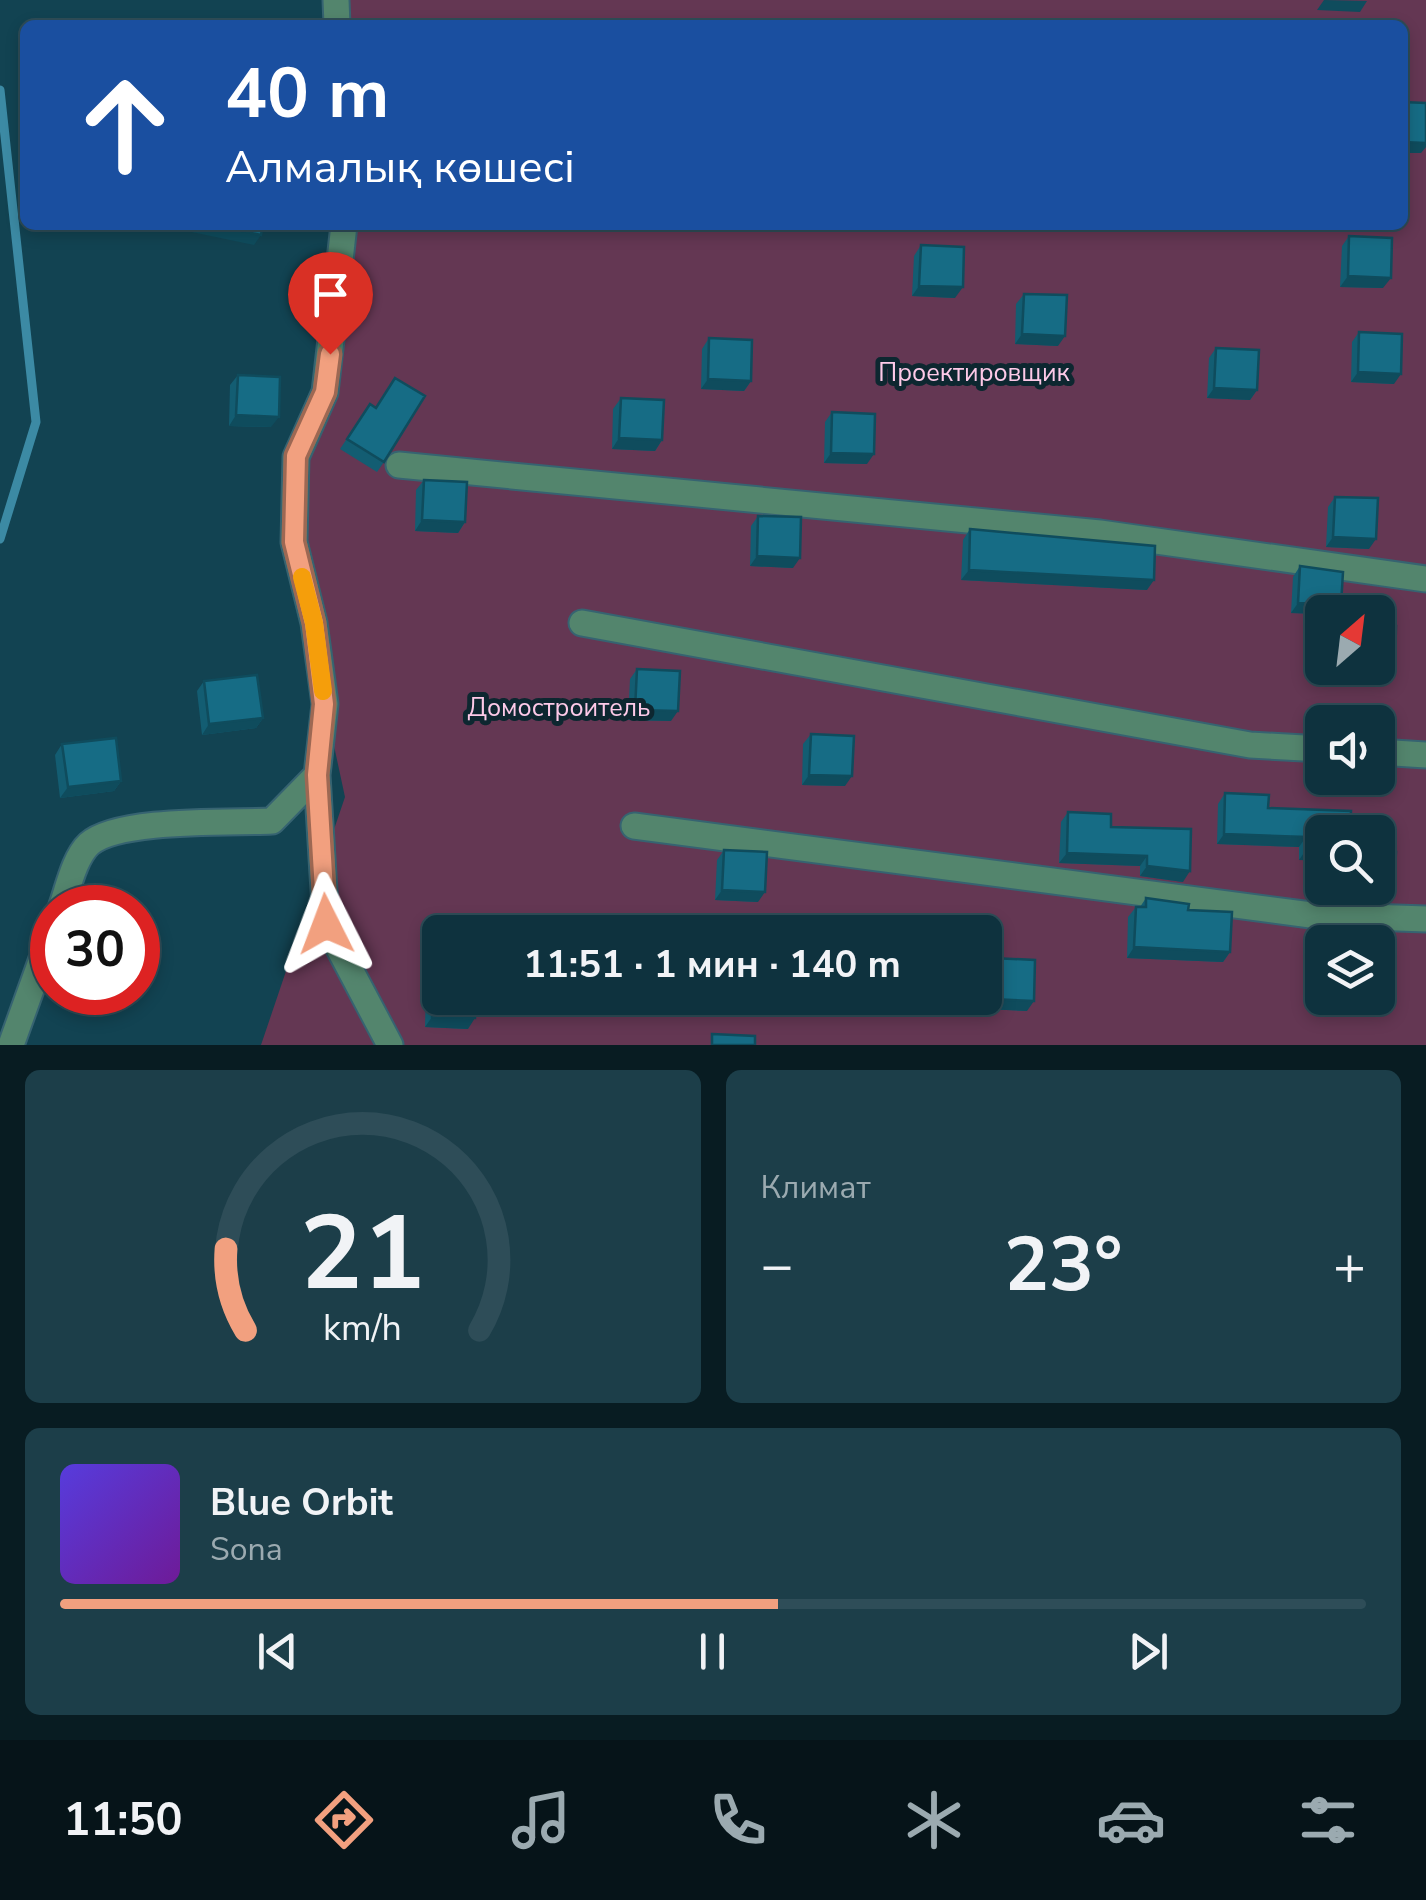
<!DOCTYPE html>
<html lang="ru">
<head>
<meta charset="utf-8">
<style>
	body { margin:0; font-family:"Nunito Sans",sans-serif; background:#1c3e49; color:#f1f3f6; height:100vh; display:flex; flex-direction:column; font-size:38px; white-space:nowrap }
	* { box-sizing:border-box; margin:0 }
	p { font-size:32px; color:#9baab0 }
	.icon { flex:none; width:55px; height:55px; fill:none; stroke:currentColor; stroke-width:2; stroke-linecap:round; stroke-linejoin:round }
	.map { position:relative; height:1045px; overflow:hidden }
	.details { display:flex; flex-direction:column; gap:25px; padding:25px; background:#081c22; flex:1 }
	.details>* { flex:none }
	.top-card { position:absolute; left:20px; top:20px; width:1388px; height:210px; border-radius:15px; box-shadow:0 5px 15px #0003,0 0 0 2px #2e4d58; background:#1a4fa0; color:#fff; overflow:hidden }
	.needle { width:65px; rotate:28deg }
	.fabs { position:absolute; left:1305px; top:595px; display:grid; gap:20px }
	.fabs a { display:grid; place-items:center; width:90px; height:90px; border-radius:15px; background:#0e323e; box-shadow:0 5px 15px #0003,0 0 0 2px #2e4d58; font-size:50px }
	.speed { position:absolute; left:30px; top:885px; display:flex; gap:20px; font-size:50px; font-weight:700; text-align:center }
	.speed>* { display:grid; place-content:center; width:130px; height:130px; border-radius:50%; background:#0e323e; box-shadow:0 5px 15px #0003,0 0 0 2px #2e4d58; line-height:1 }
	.speed .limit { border:15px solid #d22; background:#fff; color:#111 }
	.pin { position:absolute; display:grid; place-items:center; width:85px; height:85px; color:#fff; margin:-102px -42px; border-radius:50% 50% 50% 0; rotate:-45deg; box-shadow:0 0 10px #0007 }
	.pin .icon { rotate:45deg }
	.me { position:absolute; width:110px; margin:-55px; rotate:357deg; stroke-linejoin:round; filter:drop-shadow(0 0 8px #0008) }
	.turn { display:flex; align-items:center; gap:35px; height:210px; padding:0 40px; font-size:45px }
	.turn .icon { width:130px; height:130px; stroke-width:2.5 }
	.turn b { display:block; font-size:70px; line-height:85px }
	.big { font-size:75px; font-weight:700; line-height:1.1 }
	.details .card { flex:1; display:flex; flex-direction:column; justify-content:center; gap:15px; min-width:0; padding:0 35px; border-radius:15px; background:#1c3e49 }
	.details .dial { align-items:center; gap:0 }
	.dial svg { height:260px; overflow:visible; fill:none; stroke:#2e4d58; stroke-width:7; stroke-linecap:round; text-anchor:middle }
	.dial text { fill:#f1f3f6; stroke:none }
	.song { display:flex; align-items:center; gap:30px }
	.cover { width:120px; height:120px; border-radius:15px; background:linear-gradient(135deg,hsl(250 70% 55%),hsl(280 70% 35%)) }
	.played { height:10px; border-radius:5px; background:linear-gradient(90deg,#f2a07f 55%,#2e4d58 55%) }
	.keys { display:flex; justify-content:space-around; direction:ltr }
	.heat { display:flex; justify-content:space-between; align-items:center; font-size:55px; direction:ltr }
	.details .tiles { flex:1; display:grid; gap:25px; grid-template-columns:1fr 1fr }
	.card:last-child { grid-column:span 2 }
	.trip { position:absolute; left:422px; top:915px; width:580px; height:100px; border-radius:15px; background:#0e323e; box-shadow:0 5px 15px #0003,0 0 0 2px #2e4d58; font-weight:700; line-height:100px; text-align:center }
	.menu { display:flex; height:160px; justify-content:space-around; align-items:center; background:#061419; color:#9baab0 }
	.menu .icon { width:70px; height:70px }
	.menu .active { color:#f2a07f }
	.menu b { font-size:45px; color:#f1f3f6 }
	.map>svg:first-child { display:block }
</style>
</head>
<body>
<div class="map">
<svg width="1426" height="1045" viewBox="0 0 1426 1045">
	<rect width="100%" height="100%" fill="#124352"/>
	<path fill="#643753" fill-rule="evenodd" d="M336,0H1426V1045H261L345,797L325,704L296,457L325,392L344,225H1402V25H337ZM1322,612H1378V668H1322ZM1322,722H1378V778H1322ZM1322,832H1378V888H1322ZM440,932H985V998H440ZM1322,942H1378V998H1322Z"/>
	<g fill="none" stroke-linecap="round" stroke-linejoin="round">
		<path stroke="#3c8aa4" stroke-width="9" d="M0,90L36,422L0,539"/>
		<defs>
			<path id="minor" d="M336,0L337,25
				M344,225L325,392L296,457L294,542L314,623L325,704L317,775L326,924L390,1045
				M399,465L1100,533L1426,579
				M582,623L1250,745L1322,749
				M1378,752L1426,755
				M634,826L1311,915L1426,919
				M61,908C68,889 74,858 89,844C118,818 230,823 272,821L317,775
				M11,1045L52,931"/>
		</defs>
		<use href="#minor" stroke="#366371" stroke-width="29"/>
		<use href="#minor" stroke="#53856d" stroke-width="25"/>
	</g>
	<path fill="#135d72" d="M1349,236L1383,288L1340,287L1342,246Z
		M921,245L955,298L912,296L914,256Z
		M1024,294L1058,346L1015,344L1016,304Z
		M1359,332L1394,384L1351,382L1352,342Z
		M709,338L751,381L744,391L701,389L702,349Z
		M1216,348L1257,390L1250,400L1207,398L1209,358Z
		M238,375L271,427L229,426L230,385Z
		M621,398L662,440L655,451L612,449L613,409Z
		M370,404L384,462L377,472L340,449Z
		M832,412L867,464L824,463L825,422Z
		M424,480L465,522L458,533L415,531L416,490Z
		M1335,497L1369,549L1326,547L1328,507Z
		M758,516L793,568L750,566L751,526Z
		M970,529L1147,590L961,580L963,540Z
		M1300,566L1322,612V614L1291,613L1293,577Z
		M637,669L671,721L628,720L630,679Z
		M204,681L263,718L256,728L202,735L197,691Z
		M811,734L845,786L802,785L803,744Z
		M62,744L121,781L114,791L60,798L55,755Z
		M1225,793L1268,808L1351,811L1299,860V847L1217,844L1218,804Z
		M1068,812L1111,827L1183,882L1140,876V866L1059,863L1061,822Z
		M724,850L758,902L715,900L717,860Z
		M1345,888H1378L1387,901L1344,900Z
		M1146,898L1188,910L1230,952L1223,962L1127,958L1128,917L1136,907H1140Z
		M992,958L1027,1011L984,1009L985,969Z
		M434,976L468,1029L425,1027L426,986Z"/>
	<path fill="#0f4c5d" d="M1324,0L1367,1L1360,12L1317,10Z
		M1402,142L1426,143V147L1421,153H1402Z
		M186,225H215L261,235L254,245L182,230Z
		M799,225H844L839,232L796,230Z
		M1348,276L1391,278L1383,288L1340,287Z
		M919,286L963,287L955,298L912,296Z
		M1022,334L1065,336L1058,346L1015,344Z
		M1358,372L1401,374L1394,384L1351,382Z
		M708,379L751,381L744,391L701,389Z
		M1214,388L1257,390L1250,400L1207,398Z
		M236,415L279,417L271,427L229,426Z
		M619,438L662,440L655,451L612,449Z
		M831,453L874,454L867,464L824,463Z
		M422,520L465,522L458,533L415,531Z
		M1333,537L1376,539L1369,549L1326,547Z
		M757,556L800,558L793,568L750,566Z
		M969,570L1154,580L1147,590L961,580Z
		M1298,603L1341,605L1336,612H1322V614L1291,613Z
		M1378,665L1395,666L1387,676L1345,675L1350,668H1378Z
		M635,710L678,711L671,721L628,720Z
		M263,718L256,728L202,735L209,724Z
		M809,775L852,776L845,786L802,785Z
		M121,781L114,791L60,798L68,787Z
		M1224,834L1306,837L1299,847L1217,844Z
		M1306,850L1322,851V861L1299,860Z
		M1067,853L1147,856L1140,866L1059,863Z
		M1147,866L1190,871L1183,882L1140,876Z
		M722,890L765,892L758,902L715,900Z
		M1351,890L1394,891L1387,901L1344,900Z
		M1134,947L1230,952L1223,962L1127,958Z
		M991,999L1034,1001L1027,1011L984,1009Z
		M432,1017L475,1018L468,1029L425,1027Z"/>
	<path fill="#166c85" stroke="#0f4c5d" stroke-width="2.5" d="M1402,102L1426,103V143L1402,142Z
		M215,225H263L261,235Z
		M1349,236L1392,238L1391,278L1348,276Z
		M921,245L964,247L963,287L919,286Z
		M1024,294L1067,295L1065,336L1022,334Z
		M1359,332L1402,334L1401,374L1358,372Z
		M709,338L752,340L751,381L708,379Z
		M1216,348L1259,350L1257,390L1214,388Z
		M238,375L280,377L279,417L236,415Z
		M395,378L425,396L384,462L347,439L370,404L376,408Z
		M621,398L664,400L662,440L619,438Z
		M832,412L875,414L874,454L831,453Z
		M424,480L467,482L465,522L422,520Z
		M1335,497L1378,498L1376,539L1333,537Z
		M758,516L801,517L800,558L757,556Z
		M970,529L1155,546L1154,580L969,570Z
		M1300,566L1343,572L1341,605L1298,603Z
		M1378,625L1396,626L1395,666L1378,665Z
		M637,669L680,671L678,711L635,710Z
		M257,675L263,718L209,724L204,681Z
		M811,734L854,736L852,776L809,775Z
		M116,738L121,781L68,787L62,744Z
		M1225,793L1269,795L1268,808L1351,811L1350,832H1322V851L1306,850V837L1224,834Z
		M1068,812L1111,814V827L1191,829L1190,871L1147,866V856L1067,853Z
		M724,850L767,852L765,892L722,890Z
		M1378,852H1396L1394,891L1351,890V888H1378Z
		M1146,898L1189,904L1188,910L1232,912L1230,952L1134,947L1136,907H1146Z
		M992,958L1035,960L1034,1001L991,999Z
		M434,976H440V998H476L475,1018L432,1017Z
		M712,1034L755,1036V1045H712Z"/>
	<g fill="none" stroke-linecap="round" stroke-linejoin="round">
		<defs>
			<path id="route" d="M326,924L317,775L324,704L314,623L294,542L296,456L325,392L330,354"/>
		</defs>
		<use href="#route" stroke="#9d6853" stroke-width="25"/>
		<use href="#route" stroke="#f2a07f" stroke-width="18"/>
		<path stroke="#f59e0b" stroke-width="18" d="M302,577L314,623L323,691"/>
	</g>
	<g text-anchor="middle" stroke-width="10" stroke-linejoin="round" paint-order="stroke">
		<g font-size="25" fill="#fdcae8" stroke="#0d2730">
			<text x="974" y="381">Проектировщик</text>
			<text x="559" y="716">Домостроитель</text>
		</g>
	</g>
</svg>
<div class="fabs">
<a><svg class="needle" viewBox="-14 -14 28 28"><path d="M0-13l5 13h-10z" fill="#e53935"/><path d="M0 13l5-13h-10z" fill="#9baab0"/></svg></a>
<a><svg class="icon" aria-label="sound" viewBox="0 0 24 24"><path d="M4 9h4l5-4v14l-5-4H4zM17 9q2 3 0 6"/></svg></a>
<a><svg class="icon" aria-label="search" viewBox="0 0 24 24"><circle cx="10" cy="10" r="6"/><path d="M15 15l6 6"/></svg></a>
<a><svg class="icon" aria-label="layers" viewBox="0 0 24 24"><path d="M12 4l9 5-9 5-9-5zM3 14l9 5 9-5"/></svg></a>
</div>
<div class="speed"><div class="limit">30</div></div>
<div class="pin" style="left:330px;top:354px;background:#d93025"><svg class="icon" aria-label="arrive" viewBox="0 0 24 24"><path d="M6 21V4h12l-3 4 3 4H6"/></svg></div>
<svg class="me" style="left:326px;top:924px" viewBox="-20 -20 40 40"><path d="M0-17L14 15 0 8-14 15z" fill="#f2a07f" stroke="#fff" stroke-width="4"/></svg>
<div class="trip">11:51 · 1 мин · 140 m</div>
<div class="top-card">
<div class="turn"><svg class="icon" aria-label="ahead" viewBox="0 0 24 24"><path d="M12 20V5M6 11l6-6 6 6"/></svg><div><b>40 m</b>Алмалық көшесі</div></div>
</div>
</div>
<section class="details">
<div class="tiles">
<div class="card dial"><svg viewBox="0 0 100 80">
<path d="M14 69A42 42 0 1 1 86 69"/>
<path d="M14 69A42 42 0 0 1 8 44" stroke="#f2a07f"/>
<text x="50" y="56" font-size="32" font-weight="700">21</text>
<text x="50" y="72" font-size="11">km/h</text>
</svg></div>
<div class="card"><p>Климат</p>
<div class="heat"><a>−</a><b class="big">23°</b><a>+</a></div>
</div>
<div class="card">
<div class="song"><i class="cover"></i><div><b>Blue Orbit</b><p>Sona</p></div></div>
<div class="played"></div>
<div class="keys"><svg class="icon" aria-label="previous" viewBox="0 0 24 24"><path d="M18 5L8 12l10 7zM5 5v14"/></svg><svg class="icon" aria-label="pause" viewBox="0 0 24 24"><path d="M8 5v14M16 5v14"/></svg><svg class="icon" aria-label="next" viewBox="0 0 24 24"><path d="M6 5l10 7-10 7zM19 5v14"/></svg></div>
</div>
</div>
</section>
<nav class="menu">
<b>11:50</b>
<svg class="icon active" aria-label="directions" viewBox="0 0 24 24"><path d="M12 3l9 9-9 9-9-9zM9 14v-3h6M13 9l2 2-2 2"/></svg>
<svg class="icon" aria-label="music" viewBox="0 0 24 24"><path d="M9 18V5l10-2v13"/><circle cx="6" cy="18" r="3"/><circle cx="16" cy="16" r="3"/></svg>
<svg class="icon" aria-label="phone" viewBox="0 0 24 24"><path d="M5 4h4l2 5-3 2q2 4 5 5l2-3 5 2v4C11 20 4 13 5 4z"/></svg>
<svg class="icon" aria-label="climate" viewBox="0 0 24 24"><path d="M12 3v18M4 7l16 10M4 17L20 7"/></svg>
<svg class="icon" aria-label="car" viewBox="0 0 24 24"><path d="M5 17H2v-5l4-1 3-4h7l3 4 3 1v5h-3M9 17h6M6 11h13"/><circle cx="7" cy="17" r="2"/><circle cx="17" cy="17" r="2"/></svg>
<svg class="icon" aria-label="filters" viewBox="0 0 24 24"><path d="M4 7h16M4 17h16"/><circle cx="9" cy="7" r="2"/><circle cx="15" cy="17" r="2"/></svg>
</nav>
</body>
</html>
